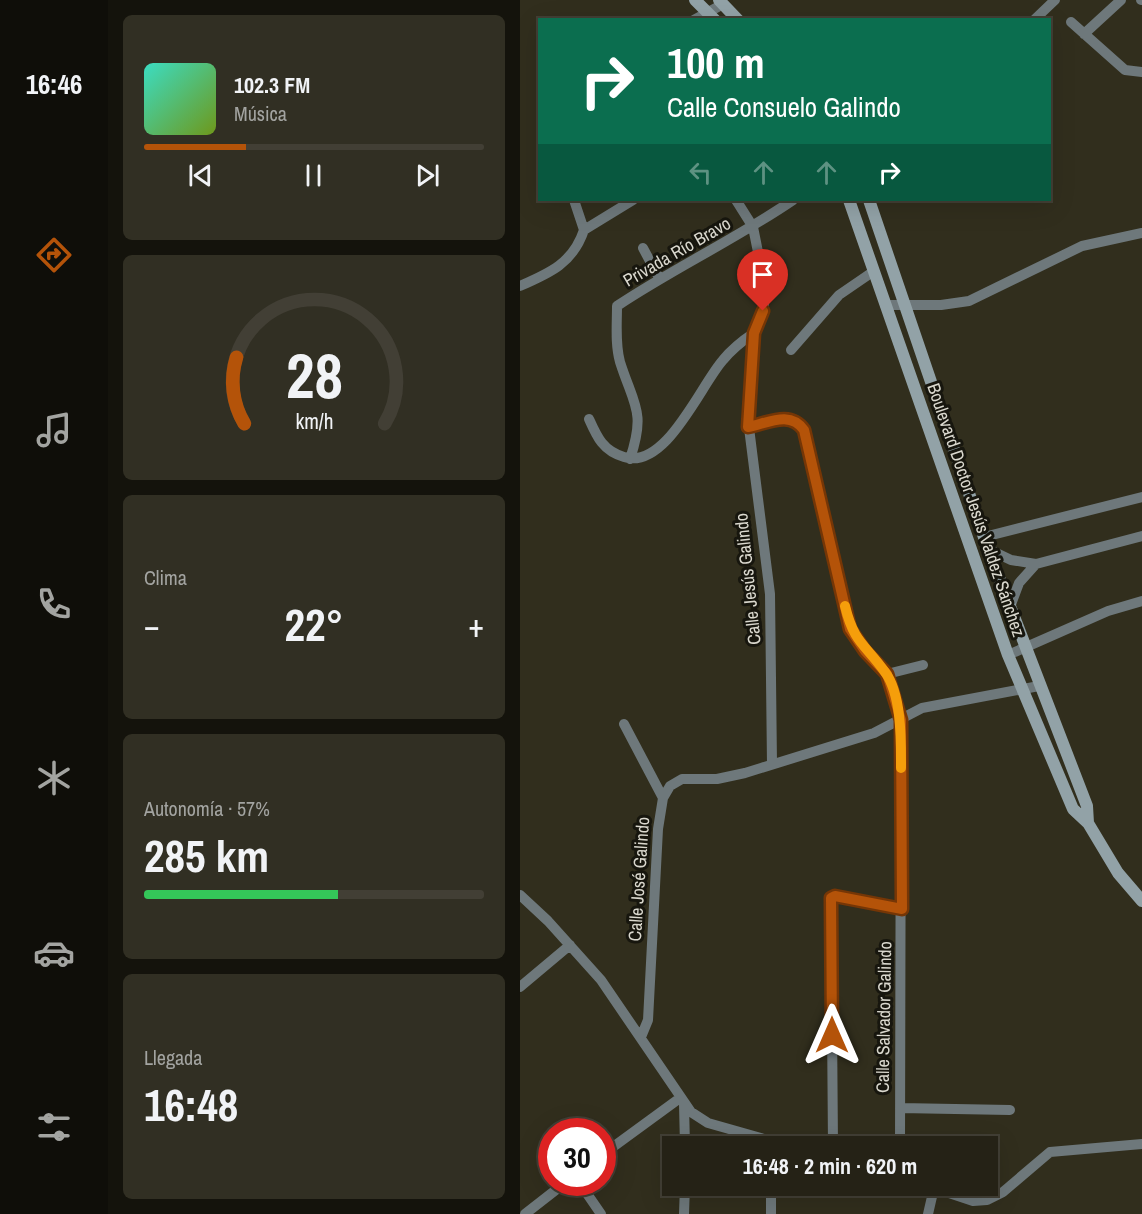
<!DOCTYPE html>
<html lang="es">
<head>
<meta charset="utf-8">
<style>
	body { margin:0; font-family:"Archivo Narrow",sans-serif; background:#312f23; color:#f1f3f6; height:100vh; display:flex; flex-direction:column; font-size:22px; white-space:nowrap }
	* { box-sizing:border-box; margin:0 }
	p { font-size:20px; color:#a3a4a1 }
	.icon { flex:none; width:33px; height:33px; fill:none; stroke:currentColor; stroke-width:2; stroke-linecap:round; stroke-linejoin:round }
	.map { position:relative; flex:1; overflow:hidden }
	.details { display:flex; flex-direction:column; gap:15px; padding:15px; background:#14130c; width:412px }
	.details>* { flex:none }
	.hud { position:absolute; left:18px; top:18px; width:513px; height:183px; border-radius:0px; box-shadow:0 6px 24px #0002,0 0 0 2px #423f35; background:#0b6e4f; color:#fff; overflow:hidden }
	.speed { position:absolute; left:18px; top:1118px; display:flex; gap:12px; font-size:30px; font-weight:700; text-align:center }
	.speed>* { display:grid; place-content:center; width:78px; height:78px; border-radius:50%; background:#252216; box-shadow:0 6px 24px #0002,0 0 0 2px #423f35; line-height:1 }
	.speed .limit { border:9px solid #d22; background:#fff; color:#111 }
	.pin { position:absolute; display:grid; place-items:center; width:51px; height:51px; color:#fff; margin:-62px -26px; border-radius:50% 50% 50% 0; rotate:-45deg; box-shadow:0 0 6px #0007 }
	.pin .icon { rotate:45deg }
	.me { position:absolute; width:66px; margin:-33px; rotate:0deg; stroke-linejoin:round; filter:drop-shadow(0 0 4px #0008) }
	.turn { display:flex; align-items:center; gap:21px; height:126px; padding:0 30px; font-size:27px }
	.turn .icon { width:78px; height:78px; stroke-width:2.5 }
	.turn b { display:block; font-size:42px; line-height:51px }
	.lanes { display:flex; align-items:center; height:57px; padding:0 30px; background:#0003; justify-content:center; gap:30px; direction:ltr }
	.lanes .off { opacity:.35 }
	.big { font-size:45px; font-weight:800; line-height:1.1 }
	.details .card { flex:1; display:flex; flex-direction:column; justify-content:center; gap:9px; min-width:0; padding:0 21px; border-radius:9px; background:#312f23 }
	.details .dial { align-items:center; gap:0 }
	.dial svg { height:156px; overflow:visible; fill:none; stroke:#423f35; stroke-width:7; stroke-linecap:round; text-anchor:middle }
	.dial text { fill:#f1f3f6; stroke:none }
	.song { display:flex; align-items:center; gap:18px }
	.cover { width:72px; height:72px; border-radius:9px; background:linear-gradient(135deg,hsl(170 70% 55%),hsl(80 70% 35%)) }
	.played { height:6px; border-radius:3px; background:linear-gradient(90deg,#b45309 30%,#423f35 30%) }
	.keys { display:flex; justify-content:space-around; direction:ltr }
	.heat { display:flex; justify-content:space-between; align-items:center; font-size:33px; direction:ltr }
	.charge { height:9px; border-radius:4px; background:linear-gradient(90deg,#34c759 57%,#423f35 0) }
	.trip { position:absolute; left:142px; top:1136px; width:336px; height:60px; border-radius:0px; background:#252216; box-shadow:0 6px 24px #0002,0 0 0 2px #423f35; font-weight:800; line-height:60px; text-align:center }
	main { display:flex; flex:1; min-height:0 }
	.dock { display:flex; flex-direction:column; width:108px; justify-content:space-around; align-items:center; background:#0f0e09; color:#a3a4a1 }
	.dock .icon { width:42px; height:42px }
	.dock .selected { color:#b45309 }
	.dock b { font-size:27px; color:#f1f3f6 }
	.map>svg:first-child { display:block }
</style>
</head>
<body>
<main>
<nav class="dock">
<b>16:46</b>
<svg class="icon selected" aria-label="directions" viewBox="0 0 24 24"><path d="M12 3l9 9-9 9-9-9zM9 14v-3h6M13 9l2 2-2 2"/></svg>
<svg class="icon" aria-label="music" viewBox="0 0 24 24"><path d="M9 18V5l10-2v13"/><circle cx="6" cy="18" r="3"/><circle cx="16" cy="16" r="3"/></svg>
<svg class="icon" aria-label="phone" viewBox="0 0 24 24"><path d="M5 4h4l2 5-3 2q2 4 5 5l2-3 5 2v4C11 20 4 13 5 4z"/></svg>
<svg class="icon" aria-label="climate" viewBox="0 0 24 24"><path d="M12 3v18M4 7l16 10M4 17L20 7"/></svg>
<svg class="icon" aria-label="car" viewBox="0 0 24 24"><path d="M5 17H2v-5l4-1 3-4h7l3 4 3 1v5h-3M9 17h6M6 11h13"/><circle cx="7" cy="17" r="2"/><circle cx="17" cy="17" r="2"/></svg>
<svg class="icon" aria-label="filters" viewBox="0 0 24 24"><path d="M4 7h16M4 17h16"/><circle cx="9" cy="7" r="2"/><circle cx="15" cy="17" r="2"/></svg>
</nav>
<section class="details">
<div class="card">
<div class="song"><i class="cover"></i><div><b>102.3 FM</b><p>Música</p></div></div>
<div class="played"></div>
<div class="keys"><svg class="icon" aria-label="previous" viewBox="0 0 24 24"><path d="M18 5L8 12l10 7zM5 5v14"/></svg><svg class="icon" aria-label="pause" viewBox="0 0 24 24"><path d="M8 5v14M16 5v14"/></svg><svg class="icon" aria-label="next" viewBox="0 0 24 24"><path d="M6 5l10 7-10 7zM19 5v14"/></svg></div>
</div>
<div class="card dial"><svg viewBox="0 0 100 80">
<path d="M14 69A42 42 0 1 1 86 69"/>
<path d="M14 69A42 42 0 0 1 10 35" stroke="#b45309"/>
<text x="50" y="56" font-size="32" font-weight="700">28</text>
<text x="50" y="72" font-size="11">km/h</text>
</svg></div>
<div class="card"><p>Clima</p>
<div class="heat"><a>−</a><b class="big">22°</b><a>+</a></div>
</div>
<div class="card"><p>Autonomía · 57%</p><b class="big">285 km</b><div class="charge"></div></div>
<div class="card"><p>Llegada</p><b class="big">16:48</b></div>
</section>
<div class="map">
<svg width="622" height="1214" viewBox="0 0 622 1214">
	<rect width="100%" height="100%" fill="#312e1d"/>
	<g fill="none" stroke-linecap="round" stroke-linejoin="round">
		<path stroke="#6e787b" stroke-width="10" d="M621,0H622
			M174,20L203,4
			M514,20L535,0
			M551,22L605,70L622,72
			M564,34L601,0
			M54,200L64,230
			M216,200L233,227L240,262L244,304L234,333L227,412L250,594L252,764
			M64,230L113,200
			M123,248L139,278
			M0,286C30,273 53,263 64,230
			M365,305H421L449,301L562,246L622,233
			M271,350L319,295L354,271
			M69,419C77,437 83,451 104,457C146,470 180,386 203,360C212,349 222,341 234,333
			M228,427C248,423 270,410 284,430L330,629L345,651L367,674L381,720L380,1146
			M110,459C126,411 114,406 100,362C95,344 97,325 97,306C154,268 216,239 273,200
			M464,537L622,497
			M468,549L491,560L516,564L622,536
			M490,607L499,583L516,564
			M488,655L588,611L622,601
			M367,674L403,665
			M104,724L143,798
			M0,895L28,921L81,980L171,1112L188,1123L269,1146
			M0,987L50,945
			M121,1037L128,1020L138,829L143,798L150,786L162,779H197L225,773L354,733L402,708L519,686
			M164,1104L165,1146
			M380,1108L490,1110
			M313,1146L311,898L315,896L382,909
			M82,1155L160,1098
			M59,1182L81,1214
			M251,1185V1214
			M405,1185L453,1201L467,1200L483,1192L530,1152L622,1144
			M5,1214L46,1182
			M164,1214L165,1185
			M408,1214L414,1188"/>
		<path stroke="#92a2a7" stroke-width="12" d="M175,0L195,20
			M199,0L218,20
			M329,200L488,655L553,809L568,823L598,873L622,901
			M349,200L468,549L567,806L568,823"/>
	</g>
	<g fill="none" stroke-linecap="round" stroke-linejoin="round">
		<defs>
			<path id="route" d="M243,311L234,333L228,427C248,423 270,410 284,430L330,629L345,651L367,674L381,720L382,909L315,896L311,898L312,1035"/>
		</defs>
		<use href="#route" stroke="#753606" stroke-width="15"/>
		<use href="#route" stroke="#b45309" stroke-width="10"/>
		<path stroke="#f59e0b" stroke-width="10" d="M325,606C334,643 345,644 365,672C382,695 381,741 381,768"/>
	</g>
	<g text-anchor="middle" stroke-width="6" stroke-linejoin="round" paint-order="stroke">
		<g font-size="18" fill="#dad8ce" stroke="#17160e">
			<text transform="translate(157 252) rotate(-30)" y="6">Privada Río Bravo</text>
			<text transform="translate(456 510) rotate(71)" y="6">Boulevard Doctor Jesús Valdez Sánchez</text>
			<text transform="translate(228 579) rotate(-96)" y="6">Calle Jesús Galindo</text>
			<text transform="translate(119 879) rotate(-86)" y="6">Calle José Galindo</text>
			<text transform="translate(364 1017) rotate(-89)" y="6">Calle Salvador Galindo</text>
		</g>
	</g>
</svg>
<div class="speed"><div class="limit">30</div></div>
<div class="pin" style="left:243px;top:311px;background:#d93025"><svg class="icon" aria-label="arrive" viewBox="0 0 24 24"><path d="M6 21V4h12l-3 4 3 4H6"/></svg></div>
<svg class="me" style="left:312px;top:1035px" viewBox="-20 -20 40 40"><path d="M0-17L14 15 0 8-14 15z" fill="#b45309" stroke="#fff" stroke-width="4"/></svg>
<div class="trip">16:48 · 2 min · 620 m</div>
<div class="hud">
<div class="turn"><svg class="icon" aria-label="right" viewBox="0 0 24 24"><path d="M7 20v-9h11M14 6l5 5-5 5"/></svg><div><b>100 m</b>Calle Consuelo Galindo</div></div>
<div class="lanes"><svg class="icon off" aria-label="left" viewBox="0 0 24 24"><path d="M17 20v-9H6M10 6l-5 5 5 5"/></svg><svg class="icon off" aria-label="ahead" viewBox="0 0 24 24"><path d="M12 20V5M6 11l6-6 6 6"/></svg><svg class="icon off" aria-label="ahead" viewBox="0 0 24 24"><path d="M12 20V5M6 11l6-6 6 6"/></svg><svg class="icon" aria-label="right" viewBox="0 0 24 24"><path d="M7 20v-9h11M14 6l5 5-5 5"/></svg></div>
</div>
</div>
</main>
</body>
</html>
